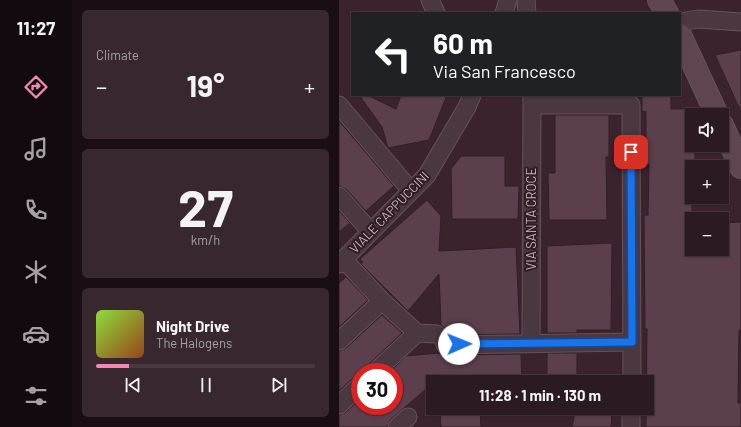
<!DOCTYPE html>
<html lang="en">
<head>
<meta charset="utf-8">
<style>
	body { margin:0; font-family:Barlow,sans-serif; background:#38272f; color:#f1f3f6; height:100vh; display:flex; flex-direction:column; font-size:15px; white-space:nowrap }
	* { box-sizing:border-box; margin:0 }
	p { font-size:13px; color:#a6a1a5 }
	.icon { flex:none; width:22px; height:22px; fill:none; stroke:currentColor; stroke-width:2; stroke-linecap:round; stroke-linejoin:round }
	.map { position:relative; flex:1; overflow:hidden }
	.sheet { display:flex; flex-direction:column; gap:10px; padding:10px; background:#180e13; width:267px }
	.sheet>* { flex:none }
	.top-card { position:absolute; left:12px; top:12px; width:330px; height:84px; border-radius:0px; box-shadow:0 1px 3px #0004,0 0 0 1px #483840; background:#202124; color:#fff; overflow:hidden }
	.tools { position:absolute; left:346px; top:108px; display:grid; gap:8px }
	.tools a { display:grid; place-items:center; width:44px; height:44px; border-radius:0px; background:#2c1a22; box-shadow:0 1px 3px #0004,0 0 0 1px #483840; font-size:20px }
	.speed { position:absolute; left:12px; top:363px; display:flex; gap:8px; font-size:20px; font-weight:700; text-align:center }
	.speed>* { display:grid; place-content:center; width:52px; height:52px; border-radius:50%; background:#2c1a22; box-shadow:0 1px 3px #0004,0 0 0 1px #483840; line-height:1 }
	.speed .limit { border:6px solid #d22; background:#fff; color:#111 }
	.pin { position:absolute; display:grid; place-items:center; width:34px; height:34px; color:#fff; margin:-17px; border-radius:8px; box-shadow:0 2px 6px #0006 }
	.me { position:absolute; width:44px; margin:-22px; rotate:89deg; stroke-linejoin:round; filter:drop-shadow(0 0 3px #0008) }
	.turn { display:flex; align-items:center; gap:14px; height:84px; padding:0 16px; font-size:18px }
	.turn .icon { width:52px; height:52px; stroke-width:2.5 }
	.turn b { display:block; font-size:28px; line-height:34px }
	.big { font-size:30px; font-weight:700; line-height:1.1 }
	.sheet .tile { flex:1; display:flex; flex-direction:column; justify-content:center; gap:6px; min-width:0; padding:0 14px; border-radius:6px; background:#38272f }
	.sheet .dial { align-items:center; gap:0 }
	.dial b { font-size:52px; line-height:1 }
	.song { display:flex; align-items:center; gap:12px }
	.cover { width:48px; height:48px; border-radius:6px; background:linear-gradient(135deg,hsl(90 70% 55%),hsl(20 70% 35%)) }
	.played { height:4px; border-radius:2px; background:linear-gradient(90deg,#f589b3 15%,#483840 15%) }
	.keys { display:flex; justify-content:space-around; direction:ltr }
	.heat { display:flex; justify-content:space-between; align-items:center; font-size:22px; direction:ltr }
	.trip { position:absolute; left:87px; top:375px; width:228px; height:40px; border-radius:0px; background:#2c1a22; box-shadow:0 1px 3px #0004,0 0 0 1px #483840; font-weight:700; line-height:40px; text-align:center }
	main { display:flex; flex:1; min-height:0 }
	.menu { display:flex; flex-direction:column; width:72px; justify-content:space-around; align-items:center; background:#120a0e; color:#a6a1a5 }
	.menu .icon { width:28px; height:28px }
	.menu .active { color:#f589b3 }
	.menu b { font-size:18px; color:#f1f3f6 }
	.map>svg:first-child { display:block }
</style>
</head>
<body>
<main>
<nav class="menu">
<b>11:27</b>
<svg class="icon active" aria-label="directions" viewBox="0 0 24 24"><path d="M12 3l9 9-9 9-9-9zM9 14v-3h6M13 9l2 2-2 2"/></svg>
<svg class="icon" aria-label="music" viewBox="0 0 24 24"><path d="M9 18V5l10-2v13"/><circle cx="6" cy="18" r="3"/><circle cx="16" cy="16" r="3"/></svg>
<svg class="icon" aria-label="phone" viewBox="0 0 24 24"><path d="M5 4h4l2 5-3 2q2 4 5 5l2-3 5 2v4C11 20 4 13 5 4z"/></svg>
<svg class="icon" aria-label="climate" viewBox="0 0 24 24"><path d="M12 3v18M4 7l16 10M4 17L20 7"/></svg>
<svg class="icon" aria-label="car" viewBox="0 0 24 24"><path d="M5 17H2v-5l4-1 3-4h7l3 4 3 1v5h-3M9 17h6M6 11h13"/><circle cx="7" cy="17" r="2"/><circle cx="17" cy="17" r="2"/></svg>
<svg class="icon" aria-label="filters" viewBox="0 0 24 24"><path d="M4 7h16M4 17h16"/><circle cx="9" cy="7" r="2"/><circle cx="15" cy="17" r="2"/></svg>
</nav>
<section class="sheet">
<div class="tile"><p>Climate</p>
<div class="heat"><a>−</a><b class="big">19°</b><a>+</a></div>
</div>
<div class="tile dial"><b>27</b><p>km/h</p></div>
<div class="tile">
<div class="song"><i class="cover"></i><div><b>Night Drive</b><p>The Halogens</p></div></div>
<div class="played"></div>
<div class="keys"><svg class="icon" aria-label="previous" viewBox="0 0 24 24"><path d="M18 5L8 12l10 7zM5 5v14"/></svg><svg class="icon" aria-label="pause" viewBox="0 0 24 24"><path d="M8 5v14M16 5v14"/></svg><svg class="icon" aria-label="next" viewBox="0 0 24 24"><path d="M6 5l10 7-10 7zM19 5v14"/></svg></div>
</div>
</section>
<div class="map">
<svg width="402" height="427" viewBox="0 0 402 427">
	<rect width="100%" height="100%" fill="#3b232e"/>
	<path fill="#5b3f4c" stroke="#321e27" d="M402,50V112L376,55Z
		M20,95H28L57,109L62,95H108L90,140L49,148L43,127Z
		M303,95H332V109H350V122H353V145H356V167H353V249H383V223L402,222V330H400L399,403H402V427H307L308,329H306L305,215H309L310,164H307V111L303,112Z
		M216,115H270V157H267L268,220H210L209,173H216Z
		M0,121L55,186L27,211L7,189L0,186Z
		M122,156H166V186H180L179,219H113L112,169Z
		M88,200L102,216L100,251L177,247L181,334L108,335L107,329L102,325L100,274L69,311L22,264L24,262L21,259Z
		M0,211L11,223L0,232Z
		M273,243L272,330H238V333H208V246Z
		M7,277L29,300L0,327V283Z
		M43,315L63,333L29,365L26,372H21V375L14,378L0,391V351L7,348Z
		M100,353L106,355L182,354L183,382H101L100,378L51,420L48,427H0V415L7,412L21,399V406H55V372H51L67,356Z
		M208,353H238V382H208Z
		M101,408H141L142,427H102Z
		M237,408H258V413H273L272,427H233Z"/>
	<g fill="none" stroke-linecap="round" stroke-linejoin="round">
		<defs>
			<path id="minor" d="M91,0L97,13
				M187,0L188,13
				M165,13L169,0
				M341,22L359,19L402,22
				M0,105L72,191
				M193,105H292L293,382
				M0,196L32,232
				M5,260L43,301L78,333L98,334
				M0,264L88,175L128,107L133,95
				M0,341L43,301
				M192,343L193,95
				M106,345L293,342
				M36,372L78,333
				M0,405L21,385
				M58,427L69,417
				M292,427V408"/>
			<path id="secondary" d="M320,0L328,13
				M341,35L378,115
				M383,125L402,167"/>
		</defs>
		<use href="#minor" stroke="#66525a" stroke-width="19"/>
		<use href="#secondary" stroke="#66525a" stroke-width="24"/>
		<use href="#minor" stroke="#4b373f" stroke-width="17"/>
		<use href="#secondary" stroke="#5e454f" stroke-width="22"/>
	</g>
	<g fill="none" stroke-linecap="round" stroke-linejoin="round">
		<defs>
			<path id="route" d="M120,344L293,342L292,152"/>
		</defs>
		<use href="#route" stroke="#114b97" stroke-width="10"/>
		<use href="#route" stroke="#1a73e8" stroke-width="7"/>
	</g>
	<g text-anchor="middle" stroke-width="4" stroke-linejoin="round" paint-order="stroke">
		<g font-size="13" fill="#c7b2ba" stroke="#301c25">
			<text transform="translate(50 212) rotate(-46)" y="5">VIALE CAPPUCCINI</text>
			<text transform="translate(192 219) rotate(-90)" y="5">VIA SANTA CROCE</text>
		</g>
	</g>
</svg>
<div class="tools">
<a><svg class="icon" aria-label="sound" viewBox="0 0 24 24"><path d="M4 9h4l5-4v14l-5-4H4zM17 9q2 3 0 6"/></svg></a>
<a>+</a>
<a>−</a>
</div>
<div class="speed"><div class="limit">30</div></div>
<div class="pin" style="left:292px;top:152px;background:#d93025"><svg class="icon" aria-label="arrive" viewBox="0 0 24 24"><path d="M6 21V4h12l-3 4 3 4H6"/></svg></div>
<svg class="me" style="left:120px;top:344px" viewBox="-20 -20 40 40"><circle r="19" fill="#fff"/><path d="M0-13L10 11 0 6-10 11z" fill="#1a73e8"/></svg>
<div class="trip">11:28 · 1 min · 130 m</div>
<div class="top-card">
<div class="turn"><svg class="icon" aria-label="left" viewBox="0 0 24 24"><path d="M17 20v-9H6M10 6l-5 5 5 5"/></svg><div><b>60 m</b>Via San Francesco</div></div>
</div>
</div>
</main>
</body>
</html>
